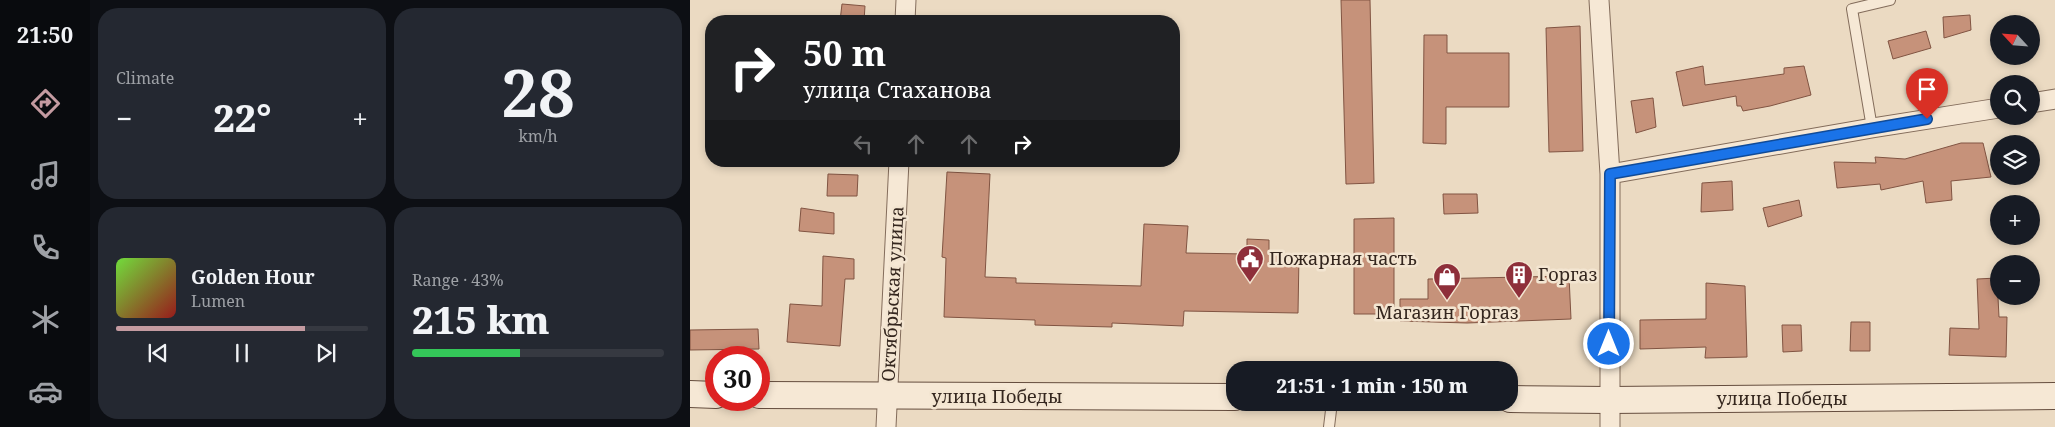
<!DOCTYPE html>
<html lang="en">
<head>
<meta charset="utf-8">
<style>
	body { margin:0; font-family:"Noto Serif",serif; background:#242831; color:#f1f3f6; height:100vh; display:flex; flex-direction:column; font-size:19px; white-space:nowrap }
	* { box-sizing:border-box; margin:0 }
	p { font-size:16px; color:#9ea1a6 }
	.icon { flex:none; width:28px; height:28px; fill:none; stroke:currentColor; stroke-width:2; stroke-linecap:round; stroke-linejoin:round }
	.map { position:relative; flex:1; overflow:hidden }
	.details { display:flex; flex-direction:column; gap:8px; padding:8px; background:#0d0f14; width:600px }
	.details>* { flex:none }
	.banner { position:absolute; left:15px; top:15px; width:475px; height:152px; border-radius:20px; box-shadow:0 2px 8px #0003; background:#202124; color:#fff; overflow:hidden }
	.needle { width:32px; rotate:296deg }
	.tools { position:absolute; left:1300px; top:15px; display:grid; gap:10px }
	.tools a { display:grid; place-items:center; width:50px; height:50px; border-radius:50%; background:#171b24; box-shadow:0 2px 8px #0003; font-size:25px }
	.speed { position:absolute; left:15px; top:346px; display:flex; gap:10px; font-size:25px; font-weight:700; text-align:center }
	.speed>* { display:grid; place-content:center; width:65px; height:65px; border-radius:50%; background:#171b24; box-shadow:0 2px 8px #0003; line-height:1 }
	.speed .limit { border:8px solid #d22; background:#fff; color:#111 }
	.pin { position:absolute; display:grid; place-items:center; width:42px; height:42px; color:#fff; margin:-51px -21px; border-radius:50% 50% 50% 0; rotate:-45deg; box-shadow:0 0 5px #0007 }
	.pin .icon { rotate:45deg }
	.me { position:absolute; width:55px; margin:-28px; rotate:0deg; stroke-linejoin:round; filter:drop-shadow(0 0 4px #0008) }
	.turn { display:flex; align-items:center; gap:18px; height:105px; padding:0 15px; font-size:22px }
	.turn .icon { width:65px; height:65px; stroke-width:2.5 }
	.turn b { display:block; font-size:35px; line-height:42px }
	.lanes { display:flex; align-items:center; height:48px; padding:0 15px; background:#0003; justify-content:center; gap:25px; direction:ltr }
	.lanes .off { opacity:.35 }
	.big { font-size:38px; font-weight:800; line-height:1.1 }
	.details .card { flex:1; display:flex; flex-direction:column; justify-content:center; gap:8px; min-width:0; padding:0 18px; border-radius:20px; background:#242831 }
	.details .dial { align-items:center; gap:0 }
	.dial b { font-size:65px; line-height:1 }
	.song { display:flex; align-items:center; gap:15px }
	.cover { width:60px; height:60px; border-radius:8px; background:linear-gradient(135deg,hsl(100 70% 55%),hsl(0 70% 35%)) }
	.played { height:5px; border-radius:2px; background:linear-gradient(90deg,#c49ba1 75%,#363941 75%) }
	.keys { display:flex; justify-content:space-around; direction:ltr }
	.heat { display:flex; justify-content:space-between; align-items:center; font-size:28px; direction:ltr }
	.charge { height:8px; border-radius:4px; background:linear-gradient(90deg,#34c759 43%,#363941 0) }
	.details .tiles { flex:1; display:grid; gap:8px; grid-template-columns:repeat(2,1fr) }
	.trip { position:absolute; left:536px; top:361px; width:292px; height:50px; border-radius:20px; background:#171b24; box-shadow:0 2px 8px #0003; font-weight:800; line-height:50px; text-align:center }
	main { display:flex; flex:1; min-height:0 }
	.tabs { display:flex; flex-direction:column; width:90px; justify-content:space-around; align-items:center; background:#090b0e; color:#9ea1a6 }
	.tabs .icon { width:35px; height:35px }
	.tabs .active { color:#c49ba1 }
	.tabs b { font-size:22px; color:#f1f3f6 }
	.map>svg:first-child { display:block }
</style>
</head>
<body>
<main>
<nav class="tabs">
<b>21:50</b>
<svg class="icon active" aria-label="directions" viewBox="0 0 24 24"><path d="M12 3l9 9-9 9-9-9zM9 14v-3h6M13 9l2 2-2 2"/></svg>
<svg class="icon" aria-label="music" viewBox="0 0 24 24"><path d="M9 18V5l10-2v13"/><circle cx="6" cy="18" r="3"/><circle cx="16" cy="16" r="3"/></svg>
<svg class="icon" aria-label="phone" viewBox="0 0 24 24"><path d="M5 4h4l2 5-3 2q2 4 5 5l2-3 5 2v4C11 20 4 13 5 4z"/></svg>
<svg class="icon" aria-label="climate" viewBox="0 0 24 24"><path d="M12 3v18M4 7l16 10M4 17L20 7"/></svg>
<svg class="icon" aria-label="car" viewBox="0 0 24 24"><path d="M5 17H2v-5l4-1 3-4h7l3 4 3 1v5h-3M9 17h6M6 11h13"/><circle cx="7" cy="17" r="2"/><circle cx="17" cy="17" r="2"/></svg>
</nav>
<section class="details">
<div class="tiles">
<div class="card"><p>Climate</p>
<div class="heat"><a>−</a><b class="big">22°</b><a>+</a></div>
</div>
<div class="card dial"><b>28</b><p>km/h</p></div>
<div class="card">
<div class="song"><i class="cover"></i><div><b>Golden Hour</b><p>Lumen</p></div></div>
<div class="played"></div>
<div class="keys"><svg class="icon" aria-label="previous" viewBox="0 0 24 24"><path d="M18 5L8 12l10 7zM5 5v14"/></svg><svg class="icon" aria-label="pause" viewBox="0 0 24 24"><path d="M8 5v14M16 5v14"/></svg><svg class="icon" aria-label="next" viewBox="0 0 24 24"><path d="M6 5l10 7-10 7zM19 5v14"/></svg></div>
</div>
<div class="card"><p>Range · 43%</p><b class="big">215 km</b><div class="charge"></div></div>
</div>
</section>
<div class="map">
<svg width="1365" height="427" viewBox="0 0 1365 427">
	<rect width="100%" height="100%" fill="#ebdac2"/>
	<path fill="#c6927a" stroke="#815442" d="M651,0H680L684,183L656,184Z
		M152,4L175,6L174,21H150Z
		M1280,15L1281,30L1254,38L1253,17Z
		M890,26L893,151L859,152L856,28Z
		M1236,31L1241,48L1203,59L1198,41Z
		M734,35H757V53H819V107H756V144L733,143Z
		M1013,66L1015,85L1094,74V68L1114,66L1121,95L1080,106L1053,111L1051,106H1047L1046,96L993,106L986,72Z
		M963,98L966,127L946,133L941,101Z
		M1271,143H1293L1301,177L1261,181L1262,200L1236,203L1233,181L1191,190L1190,184L1147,188L1144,162L1186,163L1185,157L1215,159Z
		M257,172L300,174L295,277L326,278V283L451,286L454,224L498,226L496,253L557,254V239L579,240V254L609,255L608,313L494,311L493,326L422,323V327L345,325V320L254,317L256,258L252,257Z
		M138,174L168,175L167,196H137Z
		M1042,181L1043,210L1011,212L1012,183Z
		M753,194H787L788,213L754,214Z
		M1109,200L1112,216L1078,227L1073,208Z
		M111,208L144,213V234L109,231Z
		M704,218V314H664V219Z
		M133,256L164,259V279H155L150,346L97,342L100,304L132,306Z
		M879,276L881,319L777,323L710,321V299H738V279Z
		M1307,278L1309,317H1317L1316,357L1259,355L1260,328L1289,329L1287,279Z
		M1016,283L1055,286L1057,357L1015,358L1016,347L950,349V320L1016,319Z
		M1161,322H1180V351H1160Z
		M1092,325H1111L1112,351L1093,352Z
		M68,329L69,349L0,350V330Z"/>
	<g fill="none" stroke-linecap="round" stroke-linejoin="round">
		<defs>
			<path id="lane" d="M1182,128L1162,9L1200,0
				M639,427L642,402"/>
			<path id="street" d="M909,0L920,174V427
				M215,21L216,0
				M1341,103L1365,99
				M920,174L1182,128L1309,108
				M196,427L209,161"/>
			<path id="secondary" d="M0,394L26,395
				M69,395L545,397
				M820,399L919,400L1365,396"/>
		</defs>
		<use href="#lane" stroke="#836c5b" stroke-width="12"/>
		<use href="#street" stroke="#836c5b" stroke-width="21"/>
		<use href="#secondary" stroke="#654d3e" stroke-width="28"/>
		<use href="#lane" stroke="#f6e8d5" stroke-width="10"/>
		<use href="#street" stroke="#f6e8d5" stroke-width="19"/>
		<use href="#secondary" stroke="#f6e8d5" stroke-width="26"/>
	</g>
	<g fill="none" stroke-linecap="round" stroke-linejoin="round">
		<defs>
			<path id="route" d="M919,344L920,174L1237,119"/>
		</defs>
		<use href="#route" stroke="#114b97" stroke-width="12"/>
		<use href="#route" stroke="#1a73e8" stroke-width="9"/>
	</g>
	<defs>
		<symbol id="civic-pin" viewBox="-11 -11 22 30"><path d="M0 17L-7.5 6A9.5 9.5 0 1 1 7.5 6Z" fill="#8e2f3a" stroke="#f3e5d1"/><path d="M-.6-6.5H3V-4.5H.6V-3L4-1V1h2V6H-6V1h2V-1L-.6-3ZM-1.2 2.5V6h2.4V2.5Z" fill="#fff"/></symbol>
		<symbol id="building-pin" viewBox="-11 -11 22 30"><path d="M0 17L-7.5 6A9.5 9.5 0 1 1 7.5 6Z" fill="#8e2f3a" stroke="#f3e5d1"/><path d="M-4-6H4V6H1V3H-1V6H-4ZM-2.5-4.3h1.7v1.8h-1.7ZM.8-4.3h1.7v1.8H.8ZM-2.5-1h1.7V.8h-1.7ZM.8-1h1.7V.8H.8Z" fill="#fff"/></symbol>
		<symbol id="shop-pin" viewBox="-11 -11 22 30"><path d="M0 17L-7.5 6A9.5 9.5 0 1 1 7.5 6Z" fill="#8e2f3a" stroke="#f3e5d1"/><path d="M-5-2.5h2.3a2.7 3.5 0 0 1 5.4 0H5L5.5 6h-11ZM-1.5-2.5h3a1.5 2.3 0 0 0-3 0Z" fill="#fff"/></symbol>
	</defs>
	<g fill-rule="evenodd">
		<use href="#civic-pin" x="544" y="243" width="32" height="43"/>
		<use href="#building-pin" x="813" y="259" width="32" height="43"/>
		<use href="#shop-pin" x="741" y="261" width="32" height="43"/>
	</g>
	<g text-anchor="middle" stroke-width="5" stroke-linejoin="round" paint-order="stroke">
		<g font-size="18" fill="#34261e" stroke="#f3e5d1" text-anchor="start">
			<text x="579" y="265">Пожарная часть</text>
			<text x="848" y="281">Горгаз</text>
			<text x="757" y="319" text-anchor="middle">Магазин Горгаз</text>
		</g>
		<g font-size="18" fill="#34261e" stroke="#f3e5d1">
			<text transform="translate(203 294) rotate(-87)" y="6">Октябрьская улица</text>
			<text x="307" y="403">улица Победы</text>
			<text x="1092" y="405">улица Победы</text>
		</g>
	</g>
</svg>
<div class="tools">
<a><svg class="needle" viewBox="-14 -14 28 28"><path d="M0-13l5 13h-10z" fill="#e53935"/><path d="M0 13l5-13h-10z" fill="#9ea1a6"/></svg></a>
<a><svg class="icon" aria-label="search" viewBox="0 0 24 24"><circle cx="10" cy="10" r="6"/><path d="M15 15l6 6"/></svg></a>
<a><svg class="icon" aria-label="layers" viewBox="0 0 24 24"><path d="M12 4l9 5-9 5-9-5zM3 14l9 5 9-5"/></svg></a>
<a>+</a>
<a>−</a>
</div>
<div class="speed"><div class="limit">30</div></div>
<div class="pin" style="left:1237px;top:119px;background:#d93025"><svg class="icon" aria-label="arrive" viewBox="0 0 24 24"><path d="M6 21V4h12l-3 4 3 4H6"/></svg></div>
<svg class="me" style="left:919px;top:344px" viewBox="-20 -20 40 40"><circle r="17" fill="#1a73e8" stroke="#fff" stroke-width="3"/><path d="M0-11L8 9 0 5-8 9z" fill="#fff"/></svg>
<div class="trip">21:51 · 1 min · 150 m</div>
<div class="banner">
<div class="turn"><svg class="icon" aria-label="right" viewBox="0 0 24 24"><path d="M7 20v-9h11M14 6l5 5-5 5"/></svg><div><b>50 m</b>улица Стаханова</div></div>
<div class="lanes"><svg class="icon off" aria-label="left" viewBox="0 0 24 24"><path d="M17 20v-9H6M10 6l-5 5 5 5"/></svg><svg class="icon off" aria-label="ahead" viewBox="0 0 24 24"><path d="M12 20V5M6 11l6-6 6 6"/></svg><svg class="icon off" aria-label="ahead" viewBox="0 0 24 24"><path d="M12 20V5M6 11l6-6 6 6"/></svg><svg class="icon" aria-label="right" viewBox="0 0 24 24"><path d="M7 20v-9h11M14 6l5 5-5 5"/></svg></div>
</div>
</div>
</main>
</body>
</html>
